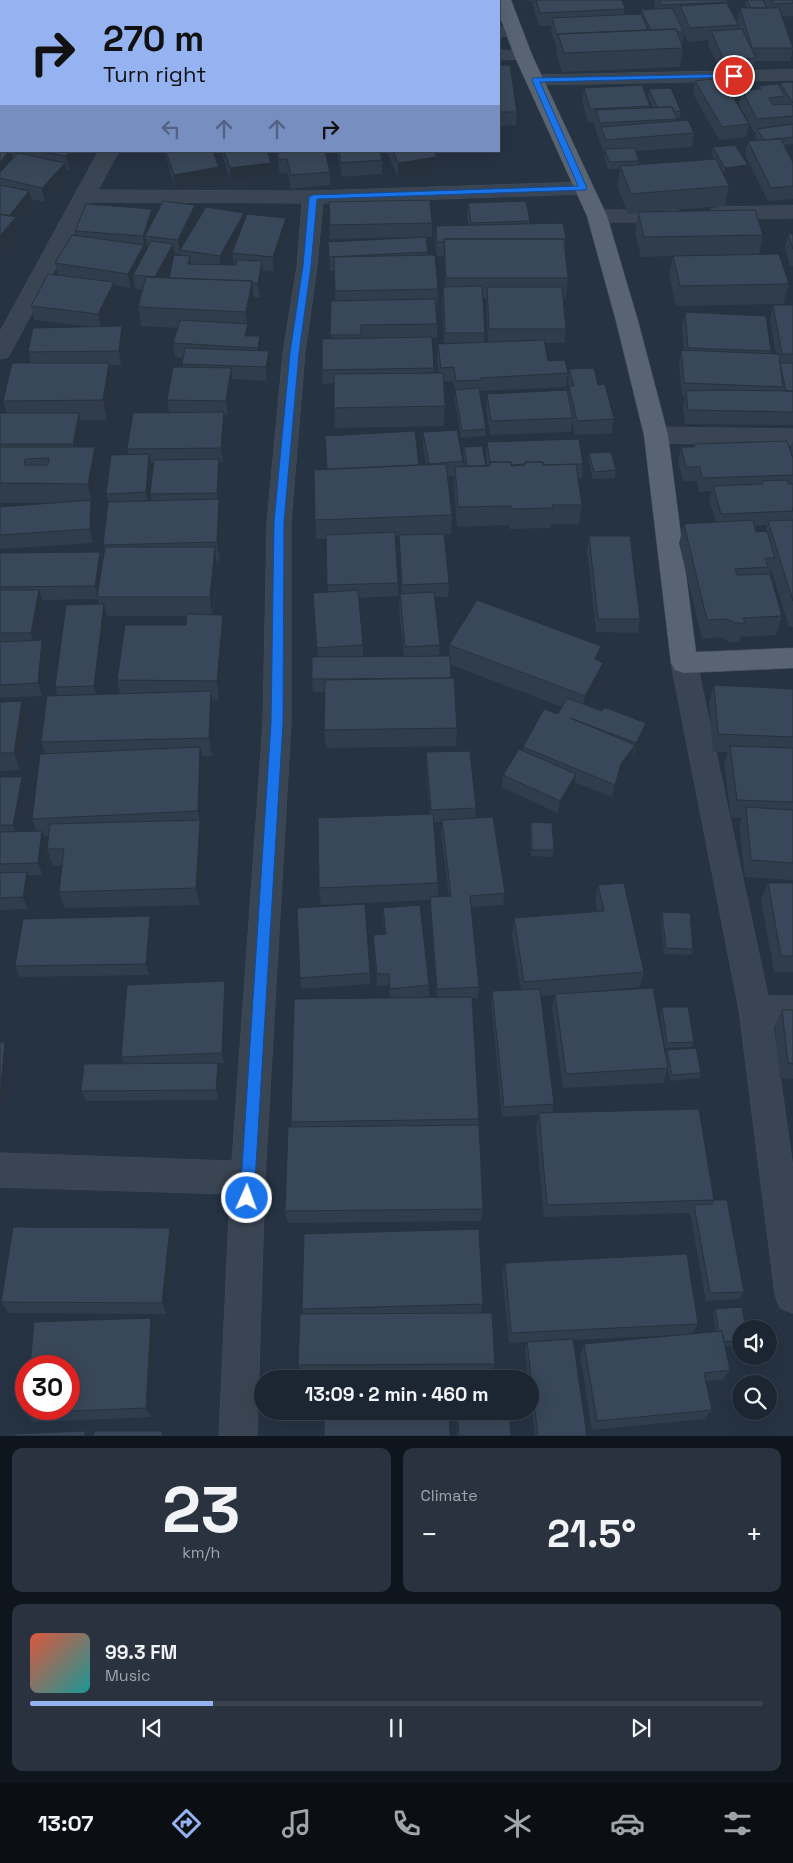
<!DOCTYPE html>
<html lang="en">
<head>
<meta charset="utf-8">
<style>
	body { margin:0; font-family:"Space Grotesk",sans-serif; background:#29323e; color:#f1f3f6; height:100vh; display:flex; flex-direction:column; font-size:19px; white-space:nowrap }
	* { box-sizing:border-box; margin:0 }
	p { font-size:16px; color:#a0a5ac }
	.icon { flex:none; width:28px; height:28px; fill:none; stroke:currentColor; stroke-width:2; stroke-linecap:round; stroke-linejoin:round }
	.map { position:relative; height:1436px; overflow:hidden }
	.sheet { display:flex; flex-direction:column; gap:12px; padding:12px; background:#0f151c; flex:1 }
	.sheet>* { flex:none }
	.top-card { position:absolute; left:0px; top:0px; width:500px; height:152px; box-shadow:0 5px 20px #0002,0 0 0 1px #3a434d; background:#95b2f1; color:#111; overflow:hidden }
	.tools { position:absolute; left:732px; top:1320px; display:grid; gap:10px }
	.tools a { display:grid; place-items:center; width:45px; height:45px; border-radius:50%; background:#1c2632; box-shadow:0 5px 20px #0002,0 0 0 1px #3a434d; font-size:25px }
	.speed { position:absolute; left:15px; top:1355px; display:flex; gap:10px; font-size:25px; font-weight:700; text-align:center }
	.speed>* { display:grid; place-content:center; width:65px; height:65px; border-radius:50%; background:#1c2632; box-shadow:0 5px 20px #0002,0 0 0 1px #3a434d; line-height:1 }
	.speed .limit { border:8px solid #d22; background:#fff; color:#111 }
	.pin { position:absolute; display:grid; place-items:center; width:42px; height:42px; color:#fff; margin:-21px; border:2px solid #fff; border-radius:50%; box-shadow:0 1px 5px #0007 }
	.me { position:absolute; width:55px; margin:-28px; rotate:2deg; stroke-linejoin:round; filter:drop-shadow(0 0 4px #0008) }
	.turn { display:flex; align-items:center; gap:18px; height:105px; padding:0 20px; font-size:22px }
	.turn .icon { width:65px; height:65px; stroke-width:2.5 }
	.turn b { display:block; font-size:35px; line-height:42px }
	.lanes { display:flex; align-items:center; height:48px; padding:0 20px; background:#0003; justify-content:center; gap:25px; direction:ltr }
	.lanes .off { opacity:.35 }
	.big { font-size:38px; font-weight:700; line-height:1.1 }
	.sheet .widget { flex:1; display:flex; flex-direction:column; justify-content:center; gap:8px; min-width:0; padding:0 18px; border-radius:10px; background:#29323e }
	.sheet .dial { align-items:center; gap:0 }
	.dial b { font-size:65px; line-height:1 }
	.song { display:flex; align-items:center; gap:15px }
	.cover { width:60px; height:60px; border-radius:8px; background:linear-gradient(135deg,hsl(10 70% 55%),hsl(180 70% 35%)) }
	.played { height:5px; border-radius:2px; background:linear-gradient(90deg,#95b2f1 25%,#3a434d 25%) }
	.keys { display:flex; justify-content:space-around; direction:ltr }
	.heat { display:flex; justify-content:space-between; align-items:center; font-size:28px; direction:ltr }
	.sheet .tiles { flex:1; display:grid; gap:12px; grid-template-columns:1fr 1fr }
	.widget:last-child { grid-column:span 2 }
	.trip { position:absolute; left:254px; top:1370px; width:285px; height:50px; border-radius:25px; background:#1c2632; box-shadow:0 5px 20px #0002,0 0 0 1px #3a434d; font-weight:700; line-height:50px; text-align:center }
	.menu { display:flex; height:80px; justify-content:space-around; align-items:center; background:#0b0f14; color:#a0a5ac }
	.menu .icon { width:35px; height:35px }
	.menu .on { color:#95b2f1 }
	.menu b { font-size:22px; color:#f1f3f6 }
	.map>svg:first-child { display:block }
</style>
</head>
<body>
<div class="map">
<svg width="793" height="1436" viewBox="0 0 793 1436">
	<rect width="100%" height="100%" fill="#263343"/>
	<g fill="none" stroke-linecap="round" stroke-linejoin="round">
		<defs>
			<path id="minor" d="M514,26L520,27L523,31L520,35L499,37V27Z
				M499,50L529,51L532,55L529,59L499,60Z
				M793,70V80L535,85L529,84L526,80L529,76L535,75Z
				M99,151H119L98,190L313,191L583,182L590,184L593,188L590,192L583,194L323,203L317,266L305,353L291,522V723L265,1178L257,1436H219L230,1194L0,1187V1153L232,1161L263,723L267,522L283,353L297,266L302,203L91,202L11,352L8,357L0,359V332Z
				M793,206V218L718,219L711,217L708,213L711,209L718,207Z
				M597,210H675L682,212L685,216L682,220L675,222H597L590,220L587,216L590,212Z
				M656,427L793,429V445L656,443L648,441L644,435L648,429Z
				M684,653L693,656L697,663L768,996H793V1026L773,1025L793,1168V1313L780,1308L775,1295L739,1010L671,663L675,656Z"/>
			<path id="major" d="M493,0H511L532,55L607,216L638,321L668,435L696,652L793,648V668L684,673L675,670L671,663L644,435L616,321L587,216L514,55L499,14V1Z
				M0,39H1V49H0Z"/>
			<path id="highway" d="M0,19H1V29H0Z"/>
		</defs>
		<use href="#minor" stroke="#444e5c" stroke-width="1"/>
		<use href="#major" stroke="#444e5c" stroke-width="1"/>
		<use href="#highway" stroke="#45505d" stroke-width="1"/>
		<use href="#minor" fill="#3a4553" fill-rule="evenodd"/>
		<use href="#major" fill="#586472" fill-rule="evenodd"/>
		<use href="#highway" fill="#796b57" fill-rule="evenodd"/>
	</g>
	<path fill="#303d4d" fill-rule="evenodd" d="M526,0H622L625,9L624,14H641V10L655,9L654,6L655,0H727L728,2V5L738,25L737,29H739L737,22L740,8H747L745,5L746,0H793V16L782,17L793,48L790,61H755L753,71L722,73L708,44L709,40L688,42L684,33L682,45L683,48L680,67L562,72L556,53L557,48L551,31L552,26H539L532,3L533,1H527Z
		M499,65L517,112L516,125L499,126Z
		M695,81L749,124L746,137L719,140L693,94Z
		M793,82V144L784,145L793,163V199L768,201L745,155L748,141H758L755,136L756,132H754L739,104L742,90L758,89L759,86L780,87V83Z
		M584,88L650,106L649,108H653L648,96L649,89L681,111L680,118H676V121L694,133L692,147L636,151L639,161V165L714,159L711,154L713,147L748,165L746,172L724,175L729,186L725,206L658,211L763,235L759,254L789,284L783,304L676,306L669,275L673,256L641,257L635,232L638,213L628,214L617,186L620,169H608L604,156L605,154L599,141V137H598L594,124V122H588L582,101Z
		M1,101V129H0V102Z
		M0,148L1,151H83L69,170H66L68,177L45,202L31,199L33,204L18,223L21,237L0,262Z
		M164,151H213L220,181L175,188Z
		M221,151H267L271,163L272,176L231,182Z
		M276,151H325L330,172V185L291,189L288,173L280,174L277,158Z
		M337,151H380L382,160V174L342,177Z
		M386,151H434L437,157L436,171L398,177Z
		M329,202L432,223V237H426L428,255L438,289L437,309H436L437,324V338H432L434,373H439L437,358L438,344H444L442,301L443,287H445L444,256H437L435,240L436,226H469L467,217L468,203L530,221V224L566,239L565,252L568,278L566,298H563L566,329L564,343H545L548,361L568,373L566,387L480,391L479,394L486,429L485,436L461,438L454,397L455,390L453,381H444L445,406L444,426L335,428L334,383L323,384L322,370L331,339V301H335V271H330L328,242L420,237L330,239ZM483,298H486L488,342H484L485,333Z
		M195,205L197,219L191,232L245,221L287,232L274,271L263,270V275L260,297H253L254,301L248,329L249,336L262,350L270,365L267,381L232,379L233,382L228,415H225L226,426L223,462H219L220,473L219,499L222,519L220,561H217V567L213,615H223L226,633L219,700L213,699L214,710L212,756H202L204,765L202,828L204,838L200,905L65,908L59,892L62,866H53L47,849L49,836H44L47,843L43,875H28L31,884L28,909L0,910V777H22L26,789L19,831H37L32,819L45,754L41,742L58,696L55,687L99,604L98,599L42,600L43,603L36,640H42L46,653L42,696L0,698V553L100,552L103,562L105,551L103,545L108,502L106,494L128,454L127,449L169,413L167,400L183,367L182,364L183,358L175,357L173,343L178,328L141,326L138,307L142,290L135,289L134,281L131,288L114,285L116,296L101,327L122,326L125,340L121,365H110L113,383L107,420H80L82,427L78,447L99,466L92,503L95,514L93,543L0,549V507L55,503H0V414L7,413L3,401L31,363L28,352L91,327L34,320L31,306L58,275L55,263L76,235L75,231L154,219ZM236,244L232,253L234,265H224ZM147,245V249L145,253V250ZM174,253L180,254L181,253V256L174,255ZM172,264L169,278H165ZM151,463H153L150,494L152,501H149L152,467ZM106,616H187L186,625L117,680L120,694H98L107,618Z
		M788,234H793V266H790L785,248Z
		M773,305H793V425L685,424L683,405L685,397H682L679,364L681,350H684L682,326L685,312L771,351V354H776L770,319Z
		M569,369L598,385L614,419L612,433L575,435L572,421L571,432L490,435L486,408L487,394L568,397L569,388L568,383Z
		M423,432L463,461V466H465L463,454L464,447L486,466H487L486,456L487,442L583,464L582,478H578L582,505L579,524H551V528L509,529V525L457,527L454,486V476H448L452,515L451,534H444L449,583L448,597H434L440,645L439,656H449V645L599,661L603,663L600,681L587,705L643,736L634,756H633L632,758L619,777L612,797L574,782V787L558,813L501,787L503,775L522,751L523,747L558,714L562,707L451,665V678L457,728L456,746L326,748L324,730L325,692H313L312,679L318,657L313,593L328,592L326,539H316L315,520L327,469L325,436L419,466L426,465L423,446ZM395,536H399V549L402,594H400L399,608L404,656L363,657V645L358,598L398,596V583Z
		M793,441V627H789L771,569L770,574L782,616L776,635L741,637L740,642H730L721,637L702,639L679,543L684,524L716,522L709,500L712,491L699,492L697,481H683L678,461L681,447H693L694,444L790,450ZM767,525L765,531L756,532L754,526Z
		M589,453L616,470L615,478L593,479L588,460Z
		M589,536L640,619L638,633L596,632L587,550Z
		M714,685L793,689V880L745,877L739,825L742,818L731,817L724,764L728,752H713L709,703Z
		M22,701L28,719L20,770L0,771V702Z
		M426,752L476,808L475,818L505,893L503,905L471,907L479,987L478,998H472L483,1209L481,1221L288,1223L285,1211L292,1127L291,1122L390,998L389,985L377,986L374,947L373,935L385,934L383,920V908L429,985V996L411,998L437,997L430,909V900L321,905L319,888L430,814L426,765ZM434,822H442L441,833L449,896L438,897V883Z
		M531,822L554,850L552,857L531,856L530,829Z
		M768,883H793V972H774L761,900Z
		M598,885L644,972L640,987L589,992L665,1054L667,1050L701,1073L699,1078L670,1081L668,1069L663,1083L563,1088L552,1009L555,995L540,996L554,1104L552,1112L714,1200L744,1292L739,1299L706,1301L690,1213L544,1217L536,1127L538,1115L502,1117L491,1002L492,991L521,990L512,934L514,918L597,911L595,901Z
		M662,912L693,949L691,955L664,954L661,918Z
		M150,916L153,928L149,975L20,977L15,966Z
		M370,973V984L301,989L300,978Z
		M227,992L224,1063H218L221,1073L219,1100L86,1101L81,1091L124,1064L121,1057Z
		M662,1007L694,1042L692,1047L665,1048L660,1013Z
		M782,1010H793V1079L780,1078L775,1025Z
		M170,1228L175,1240L167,1314L9,1313L1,1302Z
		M505,1263L698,1324L692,1334L716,1332L713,1313L715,1309L741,1329V1345L725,1346L730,1370L723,1380L706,1381L712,1410L704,1419L592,1430L580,1355L584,1344L682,1335L573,1340L587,1436H535L530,1395V1379H528L525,1350L527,1342L509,1343L502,1274Z
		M483,1304L481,1313L495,1364L493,1373L300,1375L298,1365L303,1314L302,1309Z
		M156,1328L151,1417L33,1422L25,1413Z
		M456,1411H509L511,1436H457Z"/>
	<path fill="#27323e" d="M9,151H11L14,163L0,178V163Z
		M70,151H83L69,170L66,156Z
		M437,157L436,171L398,177V163Z
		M65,163L68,177L45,202L42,188Z
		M271,163L272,176L231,182L230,168Z
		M748,165L746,172L724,175L725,168Z
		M219,167L220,181L175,188L174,175Z
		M29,191L33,204L18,223L21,237L0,262V236L8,217Z
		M195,205L197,219L182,250H180V254L178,240Z
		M152,209L155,223L145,236L147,245L145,250L143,236Z
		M244,213L245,227L221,270L220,256Z
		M286,218L287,232L274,271L273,257Z
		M173,244L175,258L157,292L155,278Z
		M144,245L146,259L133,275L134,281L131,288L128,274Z
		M190,256L191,270L188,264Z
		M262,261L263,275L260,297L258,284Z
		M252,281L254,301L248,329L249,338L245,336L247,326L246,312Z
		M114,282L116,296L101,328L98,314Z
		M122,326L125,340L121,365L119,351Z
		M260,336L262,350L259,362L258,348Z
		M269,351L270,365L267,381L266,367Z
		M109,363L113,383L107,420L103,400Z
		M231,368L233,382L228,415L226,401Z
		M224,412L226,426L223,462L221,448Z
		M79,413L82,427L76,458L73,444Z
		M95,447L99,466L92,503L88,484Z
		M149,454L152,467L149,506L146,492Z
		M219,459L220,473L218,506L217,493Z
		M219,499L222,519L220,561L217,542Z
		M91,500L95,514L93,543L90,529Z
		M215,547L217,567L212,616L210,597Z
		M100,552L103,566L98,597L95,586Z
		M39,590L43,603L35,646L31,633Z
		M104,604L107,618L98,699L94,686Z
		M223,615L226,633L219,700L217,681Z
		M42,640L46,653L42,696L38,683Z
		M601,646L598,665L595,659Z
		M603,663L600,681L582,715L585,696Z
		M211,691L214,710L212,756L209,738Z
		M22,701L28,719L20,770L14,753Z
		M646,723L643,736L634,756L636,743Z
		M635,745L632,758L619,777L612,797L615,785L621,764Z
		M200,747L204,765L202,828L204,838L200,905L196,888L200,821L198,811Z
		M576,774L574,787L558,813L560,801Z
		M22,777L26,789L18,837L13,825Z
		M42,831L47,843L43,875L38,863Z
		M27,872L31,884L28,909L23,897Z
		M150,916L153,928L149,975L146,964Z
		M225,981L227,992L224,1063L222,1053Z
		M5,1042L11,1052L2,1150L0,1147V1097Z
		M218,1063L221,1073L219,1100L216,1090Z
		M170,1228L175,1240L167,1314L162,1303Z
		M151,1318L156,1328L151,1417L146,1408Z"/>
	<path fill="#384759" stroke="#27323e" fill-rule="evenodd" d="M203,0H232L234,1H199Z
		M245,0H266V1H246Z
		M269,0H294L295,1H270Z
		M313,0H322V1H301Z
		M327,0H363L364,1H328Z
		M377,0H418V1H377Z
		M440,0H462L463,1H440Z
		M536,0H622L625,9L540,13Z
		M659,0H727L728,2L661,5Z
		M747,0H763L767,8H751Z
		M772,0H793V3L774,4Z
		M727,3L738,25L690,28L680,6Z
		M672,8L684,32H677L676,29L651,30L641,10Z
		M740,8H779L793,48H752Z
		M641,14L648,30L558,34V35H557L552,18Z
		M676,29L683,48L564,53L558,34Z
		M742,29L756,58L724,60L711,31Z
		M499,65H510L517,112H499Z
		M722,78L749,124L722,127L695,81Z
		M793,82V103L780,83Z
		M778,84L785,96L769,98L773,105L791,104L793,107V116L757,119L742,90L761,89L759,86Z
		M642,85L650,106L590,109L584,88Z
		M671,88L681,111L674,112L672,107H657L649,89Z
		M1,101V116H0V102Z
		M672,107L677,119L600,123L596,110Z
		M688,120L694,133L606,140L601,127Z
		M793,124V137L775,139L764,140L757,129Z
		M781,139L793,163V186L771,188L748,141Z
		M735,145L748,165L725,168L713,147Z
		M0,148H1V151H9L0,163Z
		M635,148L639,161L609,162L605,149Z
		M37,151H70L66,156Z
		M166,151H213L219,167L174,175Z
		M224,151H267L271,163L230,168Z
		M277,151H325L330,172L291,175L287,159L279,160Z
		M339,151H380L382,160L341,163Z
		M393,151H434L437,157L398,163Z
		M18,153L65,163L42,188L0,178V172Z
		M716,159L729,186L631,194L620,166Z
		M0,185L29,191L9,216L0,214Z
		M430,200L432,223L330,225L329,202Z
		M163,201L195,205L178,240L145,236Z
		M526,201L530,221L471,223L468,203Z
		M86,204L152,209L143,236L75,231Z
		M206,207L244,213L220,256L180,250Z
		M755,210L763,235L644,237L638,212Z
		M0,214L16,217L0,236Z
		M247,214L286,218L273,257L232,253Z
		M563,223L566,239H444V242H437L436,226Z
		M788,234H793V249Z
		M72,235L144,245L128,274L55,263Z
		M426,237L428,252L329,257L328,242Z
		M444,239H564L568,278H446Z
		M151,241L173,244L155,277L133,275Z
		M779,254L789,284L680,286L673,256Z
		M174,255L190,256L188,264L236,265L237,260L262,261L258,284L252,283V281L169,278Z
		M435,255L438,289L335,291L334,257Z
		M48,274L114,282L98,314L31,306Z
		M146,277L252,281L246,312L138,307Z
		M482,286L485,333H445L443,287Z
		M487,287H562L566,329H489Z
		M435,299L437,324L361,325V335H330L331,301Z
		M773,305H793V354H782Z
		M685,312L766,316L771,351L688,348Z
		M180,320L248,324L245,336H260L258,348L173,343Z
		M122,326L119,351L28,352L33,328Z
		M432,337L434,368L322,370V339Z
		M544,340L548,361L565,360L568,373L480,378L481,380L456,381L454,367L441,368L438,344Z
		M185,348L269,351L266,367L182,364Z
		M681,350L779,354L783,387L684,383Z
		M12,363H109L103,400L3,401Z
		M780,363H793V391H786Z
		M173,367L231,368L226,401L167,400Z
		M594,368L598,385L605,384L614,419L577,421L569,386H574L569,369Z
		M443,373L445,406L334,408V374Z
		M479,388L486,429L462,431L455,390Z
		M567,390L573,418L491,421L487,394Z
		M716,390L793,391V412L688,410L686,391Z
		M224,412L221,448L127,449L133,413Z
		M0,413H79L73,444H0Z
		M457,430L463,461L429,464L423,432Z
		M415,431L419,465L327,469L325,436Z
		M579,439L583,464L546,465L545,464H543V462H525V464L511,465V462H490L487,442Z
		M787,441L793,458V475L702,478L700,467H686L681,447H695L694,444Z
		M482,446L486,466H467L464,447Z
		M0,447H95L88,484L0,483ZM49,458L48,465H24L25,459Z
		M611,452L616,470L594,472L589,453Z
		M149,454L146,492L106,494L111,455Z
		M219,459L217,493L150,494L154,460Z
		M490,462H511V466L525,465V462H543V465L576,464L582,505H552L553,508L511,509V506L458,507L455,467L490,466Z
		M446,464L452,515L315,520L314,470Z
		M787,480L789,484H793V508H792L793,511L721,514L713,486L763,484L762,481Z
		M219,499L217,542L103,545L108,502Z
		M91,500L90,529L0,535V507Z
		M753,520L756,532L767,531L775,558H765L768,567L735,569L737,575L770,574L782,616L743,618L745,623H735L727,619L707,620L684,524Z
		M793,520V601L768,521Z
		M395,532L398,583L327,585L326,535Z
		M444,534L449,583L402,585L399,535Z
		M589,536H630L640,619H598Z
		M105,547H215L210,597H97Z
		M100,552L95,586L0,587V553Z
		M0,590H39L31,633H0Z
		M358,590L363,645L317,648L313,593Z
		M434,592L440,645L405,647L400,594Z
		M477,600L601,646L595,659L603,663L585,696L449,645Z
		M104,604L94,686L55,687L66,605Z
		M187,614L223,615L217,681L117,680L125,625H186Z
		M42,640L38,683L0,685V642Z
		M450,656L451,678L312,679V657Z
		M454,678L457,728L324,730L325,680Z
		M714,685L793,689V737L718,734Z
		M211,691L209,738L41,742L47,696Z
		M567,698L602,711L604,707L646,723L636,743L570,718L635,745L621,764L615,785L523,747L544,709L558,714Z
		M22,701L14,753H0V702Z
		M730,746L793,748V802L737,800Z
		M200,747L198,811L32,819L40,754Z
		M519,749L576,774L560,801L503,775Z
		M470,751L476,808L431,810L426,752Z
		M0,777H22L13,825H0Z
		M746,807L793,810V863L751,860Z
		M433,814L438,883L319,888L318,818Z
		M493,817L505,893L470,896L479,987L437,989L430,897L451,896L442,820Z
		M200,820L196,888L59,892L64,849H47L50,824Z
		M531,822L552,823L554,850H532Z
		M42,831L38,863L0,864V832Z
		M27,872L23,897L0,898V873Z
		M624,883L644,972L524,982L514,918L604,911L598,885Z
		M768,883H793V956H781Z
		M365,904L370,973L300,978L297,908Z
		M420,905L429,985L390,989L389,974H377L373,935L386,934L383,908Z
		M662,912L690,913L693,949L666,948Z
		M150,916L146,964L15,966L23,919Z
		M225,981L222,1053L121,1057L127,985Z
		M653,988L668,1068L566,1074L555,994Z
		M540,989L554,1104L504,1107L492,991Z
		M472,997L479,1119L291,1122L294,999Z
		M662,1007H688L694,1042L667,1043Z
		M782,1010H793V1064L788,1063Z
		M0,1042H5L0,1097Z
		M696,1048L701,1073L672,1075L667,1050Z
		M218,1063L216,1090L81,1091L84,1064Z
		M699,1109L714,1200L547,1205L539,1113Z
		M479,1125L483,1209L285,1211L288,1127Z
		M714,1200H727L744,1292L710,1293L694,1205L712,1204Z
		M13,1227L170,1228L162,1303L1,1302Z
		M479,1229L483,1304L302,1309L304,1234Z
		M687,1254L698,1324L511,1333L505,1263Z
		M742,1307L746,1329H741V1341L724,1342L722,1331L719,1332L715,1309Z
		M492,1313L495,1364L298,1365L300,1314Z
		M151,1318L146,1408L25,1413L26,1400V1409H69V1366H30L34,1322Z
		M722,1331L730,1370L704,1373L712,1410L597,1421L584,1344Z
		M573,1339L587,1436H538L527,1342Z
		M448,1377V1379H364Z
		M324,1411H449L450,1436H324Z
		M457,1411H509L511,1436H459Z
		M85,1431V1436H14V1434Z
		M94,1431H162V1436H93Z"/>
	<path fill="#1a73e8" stroke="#114b97" d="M734,74H736V77L540,82L587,188L586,190L317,199L311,266L299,353L284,522L283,723L254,1198L252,1203L247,1205L242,1203L240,1198L271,723L274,522L290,353L303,266L309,197L313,195L578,186L532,80L533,78Z"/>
</svg>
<div class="tools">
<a><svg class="icon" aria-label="sound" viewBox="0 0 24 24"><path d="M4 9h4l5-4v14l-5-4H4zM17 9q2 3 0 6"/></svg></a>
<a><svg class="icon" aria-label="search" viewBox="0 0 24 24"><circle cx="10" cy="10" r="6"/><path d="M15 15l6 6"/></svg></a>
</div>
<div class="speed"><div class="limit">30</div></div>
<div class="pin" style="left:734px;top:76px;background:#d93025"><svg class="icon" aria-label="arrive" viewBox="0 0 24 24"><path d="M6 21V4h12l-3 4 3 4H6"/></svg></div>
<svg class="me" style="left:247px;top:1198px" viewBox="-20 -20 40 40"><circle r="17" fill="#1a73e8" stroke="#fff" stroke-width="3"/><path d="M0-11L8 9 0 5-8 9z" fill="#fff"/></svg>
<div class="trip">13:09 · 2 min · 460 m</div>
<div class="top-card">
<div class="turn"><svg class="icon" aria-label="right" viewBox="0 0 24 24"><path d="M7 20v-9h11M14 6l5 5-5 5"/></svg><div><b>270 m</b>Turn right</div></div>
<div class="lanes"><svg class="icon off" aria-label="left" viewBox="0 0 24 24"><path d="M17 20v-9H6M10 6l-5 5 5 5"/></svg><svg class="icon off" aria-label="ahead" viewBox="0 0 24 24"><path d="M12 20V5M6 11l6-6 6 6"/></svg><svg class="icon off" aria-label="ahead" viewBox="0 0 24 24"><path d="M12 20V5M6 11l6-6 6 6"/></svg><svg class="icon" aria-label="right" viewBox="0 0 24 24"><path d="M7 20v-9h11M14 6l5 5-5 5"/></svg></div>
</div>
</div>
<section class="sheet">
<div class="tiles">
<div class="widget dial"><b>23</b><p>km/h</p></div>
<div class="widget"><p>Climate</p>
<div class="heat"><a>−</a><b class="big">21.5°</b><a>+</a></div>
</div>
<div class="widget">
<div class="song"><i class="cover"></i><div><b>99.3 FM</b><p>Music</p></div></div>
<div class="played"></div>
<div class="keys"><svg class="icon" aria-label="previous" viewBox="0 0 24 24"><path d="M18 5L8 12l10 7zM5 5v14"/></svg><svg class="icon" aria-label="pause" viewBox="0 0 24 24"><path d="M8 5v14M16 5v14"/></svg><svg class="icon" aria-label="next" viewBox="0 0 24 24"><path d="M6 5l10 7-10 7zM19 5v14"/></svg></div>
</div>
</div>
</section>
<nav class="menu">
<b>13:07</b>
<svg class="icon on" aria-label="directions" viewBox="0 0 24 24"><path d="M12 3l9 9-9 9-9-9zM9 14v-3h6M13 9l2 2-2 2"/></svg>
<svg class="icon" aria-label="music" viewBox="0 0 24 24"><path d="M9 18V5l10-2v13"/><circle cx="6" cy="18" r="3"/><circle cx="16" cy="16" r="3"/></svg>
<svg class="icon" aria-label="phone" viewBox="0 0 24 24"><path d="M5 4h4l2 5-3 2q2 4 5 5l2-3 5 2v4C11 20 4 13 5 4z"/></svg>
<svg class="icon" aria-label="climate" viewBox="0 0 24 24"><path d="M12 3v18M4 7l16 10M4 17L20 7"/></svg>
<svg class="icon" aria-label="car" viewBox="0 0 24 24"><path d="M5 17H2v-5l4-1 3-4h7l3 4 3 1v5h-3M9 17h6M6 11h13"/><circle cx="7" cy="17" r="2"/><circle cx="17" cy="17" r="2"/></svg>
<svg class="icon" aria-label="filters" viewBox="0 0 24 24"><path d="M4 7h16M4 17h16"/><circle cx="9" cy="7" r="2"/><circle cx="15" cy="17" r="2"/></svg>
</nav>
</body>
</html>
